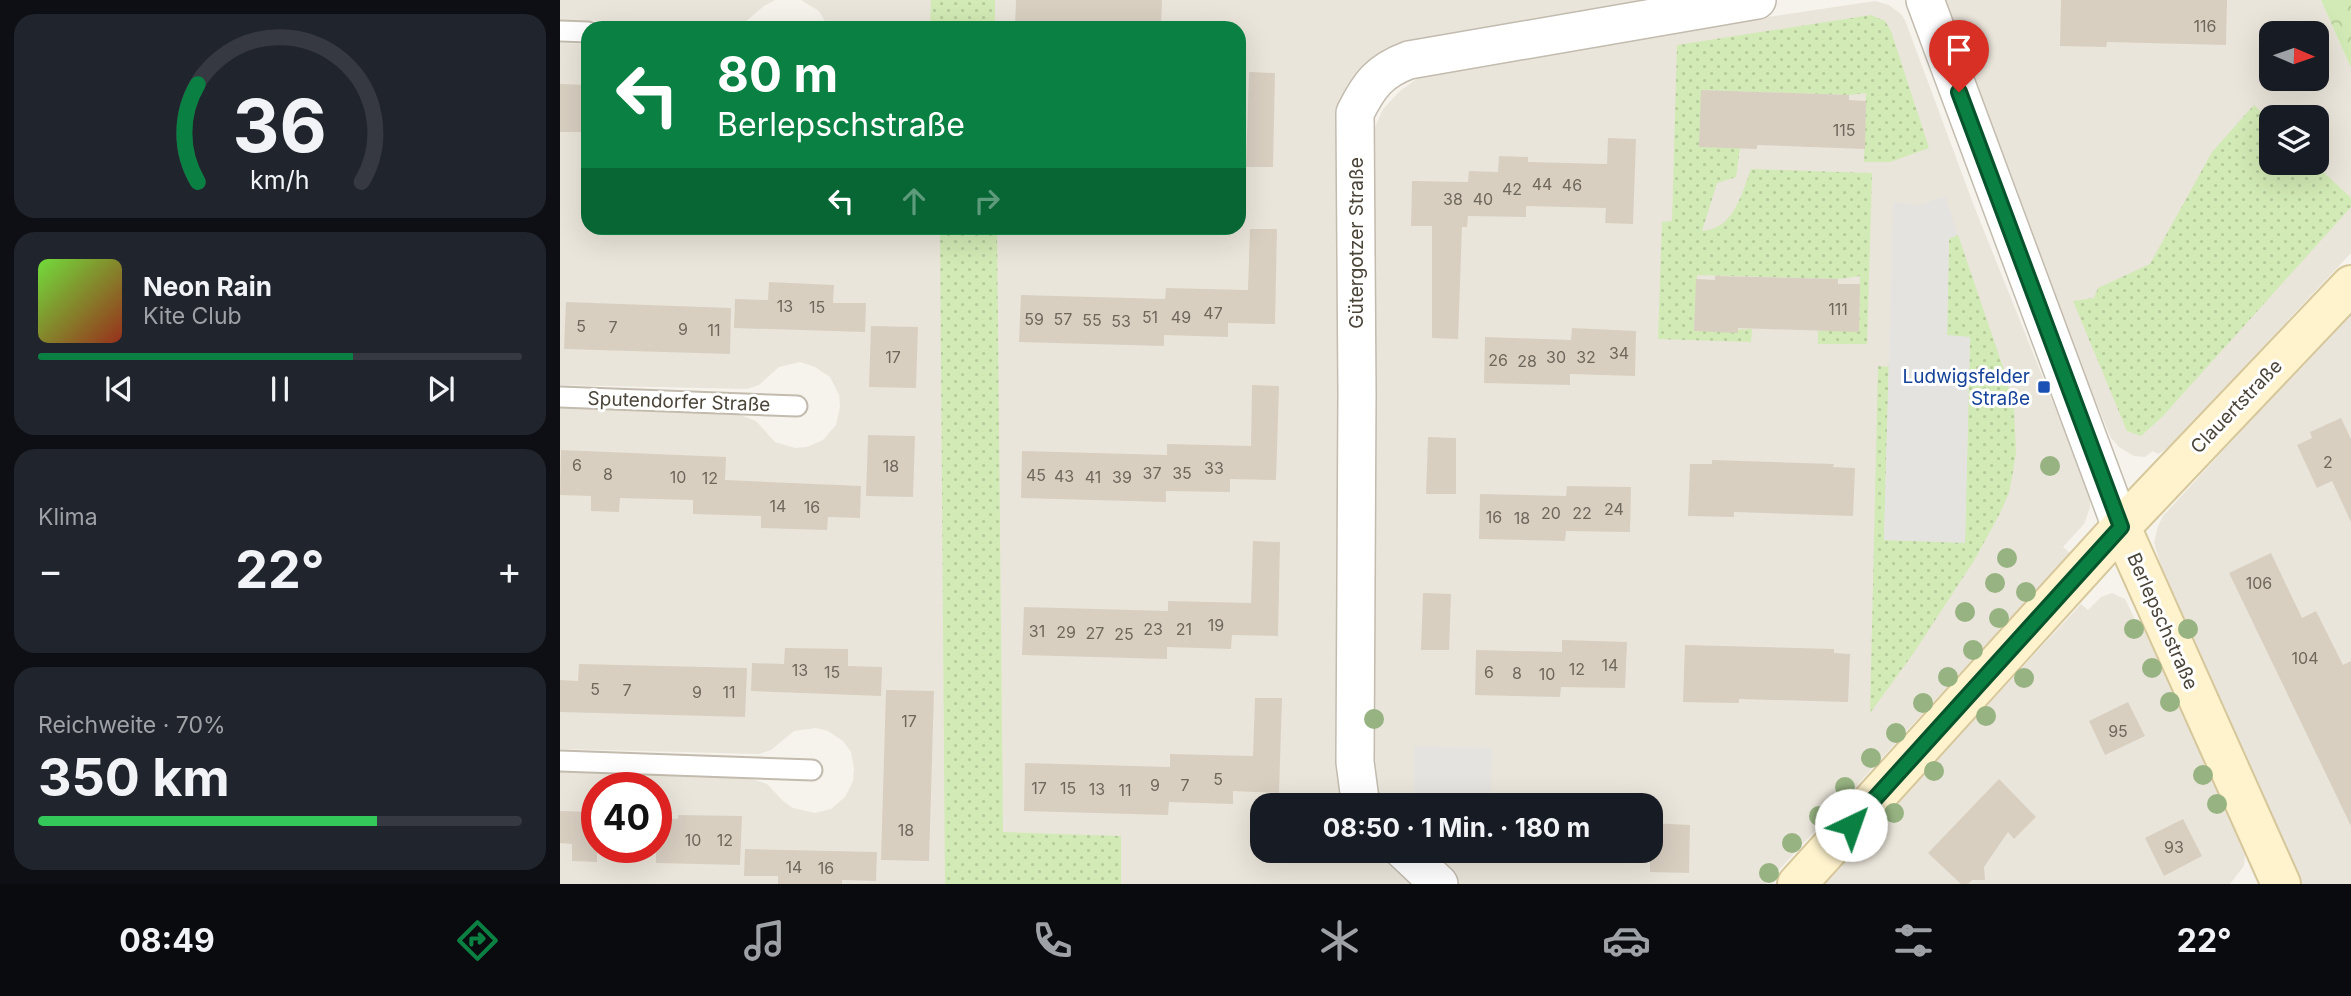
<!DOCTYPE html>
<html lang="de">
<head>
<meta charset="utf-8">
<style>
	body { margin:0; font-family:Inter,sans-serif; background:#20242c; color:#f1f3f6; height:100vh; display:flex; flex-direction:column; font-size:26px; white-space:nowrap }
	* { box-sizing:border-box; margin:0 }
	p { font-size:23px; color:#9ea1a6 }
	.icon { flex:none; width:38px; height:38px; fill:none; stroke:currentColor; stroke-width:2; stroke-linecap:round; stroke-linejoin:round }
	.map { position:relative; flex:1; overflow:hidden }
	.sheet { display:flex; flex-direction:column; gap:14px; padding:14px; background:#0d0f14; width:560px }
	.sheet>* { flex:none }
	.top-card { position:absolute; left:21px; top:21px; width:665px; height:214px; border-radius:21px; box-shadow:0 7px 28px #0002; background:#0b8043; color:#fff; overflow:hidden }
	.needle { width:46px; rotate:92deg }
	.tools { position:absolute; left:1699px; top:21px; display:grid; gap:14px }
	.tools a { display:grid; place-items:center; width:70px; height:70px; border-radius:14px; background:#171b24; box-shadow:0 7px 28px #0002; font-size:35px }
	.speed { position:absolute; left:21px; top:772px; display:flex; gap:14px; font-size:35px; font-weight:700; text-align:center }
	.speed>* { display:grid; place-content:center; width:91px; height:91px; border-radius:50%; background:#171b24; box-shadow:0 7px 28px #0002; line-height:1 }
	.speed .limit { border:10px solid #d22; background:#fff; color:#111 }
	.pin { position:absolute; display:grid; place-items:center; width:60px; height:60px; color:#fff; margin:-72px -30px; border-radius:50% 50% 50% 0; rotate:-45deg; box-shadow:0 0 7px #0007 }
	.pin .icon { rotate:45deg }
	.me { position:absolute; width:77px; margin:-38px; rotate:42deg; stroke-linejoin:round; filter:drop-shadow(0 0 5px #0008) }
	.turn { display:flex; align-items:center; gap:24px; height:147px; padding:0 21px; font-size:32px }
	.turn .icon { width:91px; height:91px; stroke-width:2.5 }
	.turn b { display:block; font-size:49px; line-height:60px }
	.lanes { display:flex; align-items:center; height:66px; padding:0 21px; background:#0003; justify-content:center; gap:35px; direction:ltr }
	.lanes .off { opacity:.35 }
	.big { font-size:52px; font-weight:700; line-height:1.1 }
	.sheet .widget { flex:1; display:flex; flex-direction:column; justify-content:center; gap:10px; min-width:0; padding:0 24px; border-radius:21px; background:#20242c }
	.sheet .dial { align-items:center; gap:0 }
	.dial svg { height:182px; overflow:visible; fill:none; stroke:#363941; stroke-width:7; stroke-linecap:round; text-anchor:middle }
	.dial text { fill:#f1f3f6; stroke:none }
	.song { display:flex; align-items:center; gap:21px }
	.cover { width:84px; height:84px; border-radius:10px; background:linear-gradient(135deg,hsl(100 70% 55%),hsl(10 70% 35%)) }
	.played { height:7px; border-radius:4px; background:linear-gradient(90deg,#0b8043 65%,#363941 65%) }
	.keys { display:flex; justify-content:space-around; direction:ltr }
	.heat { display:flex; justify-content:space-between; align-items:center; font-size:38px; direction:ltr }
	.charge { height:10px; border-radius:5px; background:linear-gradient(90deg,#34c759 70%,#363941 0) }
	.trip { position:absolute; left:690px; top:793px; width:413px; height:70px; border-radius:21px; background:#171b24; box-shadow:0 7px 28px #0002; font-weight:700; line-height:70px; text-align:center }
	.tab-bar { display:flex; height:112px; justify-content:space-around; align-items:center; background:#090b0e; color:#9ea1a6 }
	.tab-bar .icon { width:49px; height:49px }
	.tab-bar .on { color:#0b8043 }
	.tab-bar b { font-size:32px; color:#f1f3f6 }
	main { display:flex; flex:1; min-height:0 }
	.map>svg:first-child { display:block }
</style>
</head>
<body>
<main>
<section class="sheet">
<div class="widget dial"><svg viewBox="0 0 100 80">
<path d="M14 69A42 42 0 1 1 86 69"/>
<path d="M14 69A42 42 0 0 1 14 26" stroke="#0b8043"/>
<text x="50" y="56" font-size="32" font-weight="700">36</text>
<text x="50" y="72" font-size="11">km/h</text>
</svg></div>
<div class="widget">
<div class="song"><i class="cover"></i><div><b>Neon Rain</b><p>Kite Club</p></div></div>
<div class="played"></div>
<div class="keys"><svg class="icon" aria-label="previous" viewBox="0 0 24 24"><path d="M18 5L8 12l10 7zM5 5v14"/></svg><svg class="icon" aria-label="pause" viewBox="0 0 24 24"><path d="M8 5v14M16 5v14"/></svg><svg class="icon" aria-label="next" viewBox="0 0 24 24"><path d="M6 5l10 7-10 7zM19 5v14"/></svg></div>
</div>
<div class="widget"><p>Klima</p>
<div class="heat"><a>−</a><b class="big">22°</b><a>+</a></div>
</div>
<div class="widget"><p>Reichweite · 70%</p><b class="big">350 km</b><div class="charge"></div></div>
</section>
<div class="map">
<svg width="1791" height="884" viewBox="0 0 1791 884">
	<defs>
		<pattern id="green-dots" width="8" height="8" patternUnits="userSpaceOnUse" patternTransform="scale(1.75)"><rect width="8" height="8" fill="#d2eab5"/><path d="M2 2h.1M6 6h.1" fill="none" stroke="#b6ca9c" stroke-width="1.8" stroke-linecap="round"/></pattern>
		<pattern id="forest-crowns" width="20" height="18" patternUnits="userSpaceOnUse" patternTransform="scale(1.75)"><rect width="20" height="18" fill="#d2eab5"/><path d="M2 6a3 3 0 1 1 6 0M12 15a3 3 0 1 1 6 0" fill="none" stroke="#b6ca9c"/></pattern>
	</defs>
	<rect width="100%" height="100%" fill="#f6f3ec"/>
	<path fill="#eae5da" fill-rule="evenodd" d="M0,0H215L204,6L185,22L171,25L0,20Z
		M241,0H1139L805,66L786,92L788,805H702V850L817,851L854,884H0V772L189,778L207,784L223,801L233,808L255,813L271,809L285,797L293,781L294,768L291,752L283,741L268,731L256,728L234,731L211,750L199,754L0,749V408L178,414L196,421L215,442L235,448L247,447L263,440L276,425L280,407L279,395L270,377L255,367L240,362L219,367L199,385L187,389L0,385V43L28,44V228H679V28H269L259,11ZM37,788H96V847H37Z
		M1381,0H1761L1791,68V253L1608,448L1598,454L1593,451L1585,457L1574,456L1559,447L1551,438L1508,335ZM1712,33H1757V79H1712ZM1712,117H1757V163H1712Z
		M1315,1L1329,5L1341,14L1345,20L1414,206L1530,495V508L1524,524L1503,547L1510,553L1206,884H895L858,851L1090,850V805H820L811,780V146L814,129L823,109L840,91L858,78L899,63Z
		M1791,311V884H1739L1605,578L1594,543L1598,526L1603,516Z
		M1552,593L1565,599L1579,628L1585,626L1683,833L1677,837L1685,854L1684,866L1670,884H1262L1521,604L1528,610L1541,597Z"/>
	<path fill="url(#green-dots)" d="M371,0H435V28H370Z
		M1311,15L1325,21L1331,31L1369,148L1330,162H1304L1306,93L1289,95L1142,90L1180,148L1176,177L1157,183L1142,231C1174,229 1181,195 1191,169L1312,173L1307,344H1258V331H1299L1300,276L1278,279L1137,275L1134,331L1192,329L1191,342L1098,339L1102,222L1112,221L1117,45Z
		M1694,105L1711,122L1712,163H1754L1791,198V207L1602,417L1581,436L1567,431L1513,301L1534,298L1538,288L1590,264L1652,152Z
		M380,228H437L443,832L561,836V884H385Z
		M1398,235L1445,373L1454,408L1456,452L1453,472L1449,493L1439,515L1415,559L1353,654L1310,713L1318,366L1329,367L1324,540L1405,542L1410,337L1387,336L1389,238Z"/>
	<path fill="url(#forest-crowns)" d="M1761,0H1791V68Z"/>
	<path fill="#e5e3e0" d="M1385,196L1398,235L1389,239L1387,335L1410,337L1405,543L1324,540L1333,202L1359,205Z
		M854,746L932,748L931,805H854Z"/>
	<path fill="#d8cfc1" d="M456,0H602L601,28H455Z
		M1501,0H1667L1666,45L1547,42L1546,47L1500,46Z
		M689,72L715,73L713,167H686Z
		M0,84L28,85V132H0Z
		M1141,90L1289,95V100L1306,101L1305,149L1197,145V149L1139,147Z
		M1048,138L1076,139L1073,224L1045,223L1046,208L966,206V217L908,216L907,227H902L898,339L872,338V226H851L852,181L908,182L909,171L938,172L939,156L968,157V162L1047,164Z
		M690,229H717L715,324L668,323V337L604,335V346L459,342L461,295L605,299L606,288L688,290Z
		M1155,276L1278,279V284H1300L1299,332L1178,328V333L1134,331L1136,279L1155,280Z
		M209,282L274,285L273,303H306L305,332L174,328L175,299L208,300Z
		M6,302L171,308L170,354L4,349Z
		M311,326L358,327L356,388L309,387Z
		M1012,328L1076,331L1075,376L1010,374V385L924,383L925,337L1011,340Z
		M692,385L719,386L716,480L670,479V492L606,491V502L461,498L462,451L607,455V444L691,446Z
		M1781,418L1791,439V522L1772,481L1757,488L1737,445L1752,438L1750,432Z
		M308,435L355,436L353,497L306,496Z
		M868,437L896,438V494H866Z
		M1,450L166,457L165,480L301,486L300,518L268,517L267,530L201,528V516L133,514V500L60,498L59,512L31,511V496L0,495Z
		M1152,460L1274,464L1273,467L1295,468L1293,516L1174,512V517L1128,516L1130,464H1152Z
		M1007,486L1071,487L1070,532L1006,531L1005,541L919,539L920,494L1006,496Z
		M693,541L720,542L718,636L672,635L671,649L607,647V659L462,655L464,607L608,611V601L691,603Z
		M1711,553L1742,618L1756,611L1783,665L1791,661V826L1669,573Z
		M863,593L891,594L889,650H861Z
		M1002,640L1067,642L1065,688L1001,687L1000,697L915,695L916,650L1002,652Z
		M1125,645L1274,649V653L1290,654L1288,702L1179,699V703L1123,702Z
		M225,648L288,649V666L322,667L321,696L191,691L192,663L224,664Z
		M19,664L187,668L185,717L0,712V680L18,681Z
		M326,690L374,691L369,861L321,860Z
		M695,698H722L719,793L673,791V804L609,802L608,815L464,811L465,763L610,767V754L693,756Z
		M1568,702L1585,736L1545,755L1529,721Z
		M1439,779L1476,817L1454,839L1448,832L1424,867L1425,880H1412L1408,884H1401L1368,853Z
		M0,811L37,812V862L12,861V844L0,843Z
		M118,815L182,816L180,865L96,863V818L118,819Z
		M1623,819L1642,856L1604,876L1585,838Z
		M1090,823L1130,825L1129,873L1090,872Z
		M185,849L317,852L316,881L282,880V884H218V876H184Z"/>
	<g fill="none" stroke-linecap="round" stroke-linejoin="round">
		<defs>
			<path id="lane" d="M0,31L28,32
				M0,397L237,406
				M0,761L252,770"/>
			<path id="street" d="M1365,0L1561,527
				M804,805L800,800L795,762L797,393L795,113C809,85 819,71 849,60L1197,0
				M843,850L879,884"/>
			<path id="secondary" d="M1561,527L1721,884
				M1237,884L1561,527L1791,285"/>
		</defs>
		<use href="#lane" stroke="#c2bbae" stroke-width="23"/>
		<use href="#street" stroke="#c2bbae" stroke-width="40"/>
		<use href="#secondary" stroke="#d6c79b" stroke-width="42"/>
		<use href="#lane" stroke="#fff" stroke-width="19"/>
		<use href="#street" stroke="#fff" stroke-width="37"/>
		<use href="#secondary" stroke="#fff3cd" stroke-width="38"/>
	</g>
	<g fill="#97b381">
		<circle cx="1490" cy="466" r="10"/>
		<circle cx="1447" cy="558" r="10"/>
		<circle cx="1435" cy="583" r="10"/>
		<circle cx="1466" cy="592" r="10"/>
		<circle cx="1405" cy="612" r="10"/>
		<circle cx="1439" cy="618" r="10"/>
		<circle cx="1574" cy="629" r="10"/>
		<circle cx="1628" cy="629" r="10"/>
		<circle cx="1413" cy="650" r="10"/>
		<circle cx="1592" cy="668" r="10"/>
		<circle cx="1388" cy="677" r="10"/>
		<circle cx="1464" cy="678" r="10"/>
		<circle cx="1610" cy="702" r="10"/>
		<circle cx="1363" cy="703" r="10"/>
		<circle cx="1426" cy="716" r="10"/>
		<circle cx="814" cy="719" r="10"/>
		<circle cx="1336" cy="733" r="10"/>
		<circle cx="1311" cy="758" r="10"/>
		<circle cx="1374" cy="771" r="10"/>
		<circle cx="1643" cy="775" r="10"/>
		<circle cx="1285" cy="787" r="10"/>
		<circle cx="1657" cy="804" r="10"/>
		<circle cx="1334" cy="813" r="10"/>
		<circle cx="1259" cy="816" r="10"/>
		<circle cx="1232" cy="843" r="10"/>
		<circle cx="1309" cy="844" r="10"/>
		<circle cx="1209" cy="873" r="10"/>
	</g>
	<g fill="none" stroke-linecap="round" stroke-linejoin="round">
		<defs>
			<path id="route" d="M1291,825L1561,527L1399,92"/>
		</defs>
		<use href="#route" stroke="#07532c" stroke-width="18"/>
		<use href="#route" stroke="#0b8043" stroke-width="12"/>
	</g>
	<rect fill="#1a4fb4" stroke="#fff" stroke-width="2.5" x="1477" y="380" width="14" height="14" rx="3.5"/>
	<g text-anchor="middle" stroke-width="6" stroke-linejoin="round" paint-order="stroke">
		<g font-size="16" fill="#6e675b">
			<text x="1645" y="32">116</text>
			<text x="1284" y="136">115</text>
			<text x="982" y="190">44</text>
			<text x="1012" y="191">46</text>
			<text x="952" y="195">42</text>
			<text x="893" y="205">38</text>
			<text x="923" y="205">40</text>
			<text x="225" y="312">13</text>
			<text x="257" y="313">15</text>
			<text x="1278" y="315">111</text>
			<text x="653" y="319">47</text>
			<text x="590" y="323">51</text>
			<text x="621" y="323">49</text>
			<text x="474" y="325">59</text>
			<text x="503" y="325">57</text>
			<text x="532" y="326">55</text>
			<text x="561" y="327">53</text>
			<text x="21" y="332">5</text>
			<text x="53" y="333">7</text>
			<text x="123" y="335">9</text>
			<text x="154" y="336">11</text>
			<text x="1059" y="359">34</text>
			<text x="333" y="363">17</text>
			<text x="996" y="363">30</text>
			<text x="1026" y="363">32</text>
			<text x="938" y="366">26</text>
			<text x="967" y="367">28</text>
			<text x="1768" y="468">2</text>
			<text x="17" y="471">6</text>
			<text x="331" y="472">18</text>
			<text x="654" y="474">33</text>
			<text x="592" y="479">37</text>
			<text x="622" y="479">35</text>
			<text x="48" y="480">8</text>
			<text x="476" y="481">45</text>
			<text x="504" y="482">43</text>
			<text x="118" y="483">10</text>
			<text x="533" y="483">41</text>
			<text x="562" y="483">39</text>
			<text x="150" y="484">12</text>
			<text x="218" y="512">14</text>
			<text x="252" y="513">16</text>
			<text x="1054" y="515">24</text>
			<text x="991" y="519">20</text>
			<text x="1022" y="519">22</text>
			<text x="934" y="523">16</text>
			<text x="962" y="524">18</text>
			<text x="1699" y="589">106</text>
			<text x="656" y="631">19</text>
			<text x="593" y="635">23</text>
			<text x="624" y="635">21</text>
			<text x="477" y="637">31</text>
			<text x="506" y="638">29</text>
			<text x="535" y="639">27</text>
			<text x="564" y="640">25</text>
			<text x="1745" y="664">104</text>
			<text x="1050" y="671">14</text>
			<text x="1017" y="675">12</text>
			<text x="240" y="676">13</text>
			<text x="272" y="678">15</text>
			<text x="929" y="678">6</text>
			<text x="957" y="679">8</text>
			<text x="987" y="680">10</text>
			<text x="35" y="695">5</text>
			<text x="67" y="696">7</text>
			<text x="137" y="698">9</text>
			<text x="169" y="698">11</text>
			<text x="349" y="727">17</text>
			<text x="1558" y="737">95</text>
			<text x="658" y="785">5</text>
			<text x="595" y="791">9</text>
			<text x="625" y="791">7</text>
			<text x="479" y="794">17</text>
			<text x="508" y="794">15</text>
			<text x="537" y="795">13</text>
			<text x="565" y="796">11</text>
			<text x="346" y="836">18</text>
			<text x="133" y="846">10</text>
			<text x="165" y="846">12</text>
			<text x="1614" y="853">93</text>
			<text x="234" y="873">14</text>
			<text x="266" y="874">16</text>
		</g>
		<g font-size="19" fill="#4b4439" stroke="#fff">
			<text transform="translate(796 243) rotate(-90)" y="7">Gütergotzer Straße</text>
			<text transform="translate(119 401) rotate(2)" y="7">Sputendorfer Straße</text>
			<text transform="translate(1676 406) rotate(-46)" y="7">Clauertstraße</text>
			<text transform="translate(1603 621) rotate(66)" y="7">Berlepschstraße</text>
		</g>
		<g font-size="19" fill="#164399" stroke="#fff" text-anchor="end">
			<text x="1470" y="383">Ludwigsfelder<tspan x="1470" dy="22">Straße</tspan></text>
		</g>
	</g>
</svg>
<div class="tools">
<a><svg class="needle" viewBox="-14 -14 28 28"><path d="M0-13l5 13h-10z" fill="#e53935"/><path d="M0 13l5-13h-10z" fill="#9ea1a6"/></svg></a>
<a><svg class="icon" aria-label="layers" viewBox="0 0 24 24"><path d="M12 4l9 5-9 5-9-5zM3 14l9 5 9-5"/></svg></a>
</div>
<div class="speed"><div class="limit">40</div></div>
<div class="pin" style="left:1399px;top:92px;background:#d93025"><svg class="icon" aria-label="arrive" viewBox="0 0 24 24"><path d="M6 21V4h12l-3 4 3 4H6"/></svg></div>
<svg class="me" style="left:1291px;top:825px" viewBox="-20 -20 40 40"><circle r="19" fill="#fff"/><path d="M0-13L10 11 0 6-10 11z" fill="#0b8043"/></svg>
<div class="trip">08:50 · 1 Min. · 180 m</div>
<div class="top-card">
<div class="turn"><svg class="icon" aria-label="left" viewBox="0 0 24 24"><path d="M17 20v-9H6M10 6l-5 5 5 5"/></svg><div><b>80 m</b>Berlepschstraße</div></div>
<div class="lanes"><svg class="icon" aria-label="left" viewBox="0 0 24 24"><path d="M17 20v-9H6M10 6l-5 5 5 5"/></svg><svg class="icon off" aria-label="ahead" viewBox="0 0 24 24"><path d="M12 20V5M6 11l6-6 6 6"/></svg><svg class="icon off" aria-label="right" viewBox="0 0 24 24"><path d="M7 20v-9h11M14 6l5 5-5 5"/></svg></div>
</div>
</div>
</main>
<nav class="tab-bar">
<b>08:49</b>
<svg class="icon on" aria-label="directions" viewBox="0 0 24 24"><path d="M12 3l9 9-9 9-9-9zM9 14v-3h6M13 9l2 2-2 2"/></svg>
<svg class="icon" aria-label="music" viewBox="0 0 24 24"><path d="M9 18V5l10-2v13"/><circle cx="6" cy="18" r="3"/><circle cx="16" cy="16" r="3"/></svg>
<svg class="icon" aria-label="phone" viewBox="0 0 24 24"><path d="M5 4h4l2 5-3 2q2 4 5 5l2-3 5 2v4C11 20 4 13 5 4z"/></svg>
<svg class="icon" aria-label="climate" viewBox="0 0 24 24"><path d="M12 3v18M4 7l16 10M4 17L20 7"/></svg>
<svg class="icon" aria-label="car" viewBox="0 0 24 24"><path d="M5 17H2v-5l4-1 3-4h7l3 4 3 1v5h-3M9 17h6M6 11h13"/><circle cx="7" cy="17" r="2"/><circle cx="17" cy="17" r="2"/></svg>
<svg class="icon" aria-label="filters" viewBox="0 0 24 24"><path d="M4 7h16M4 17h16"/><circle cx="9" cy="7" r="2"/><circle cx="15" cy="17" r="2"/></svg>
<b>22°</b>
</nav>
</body>
</html>
